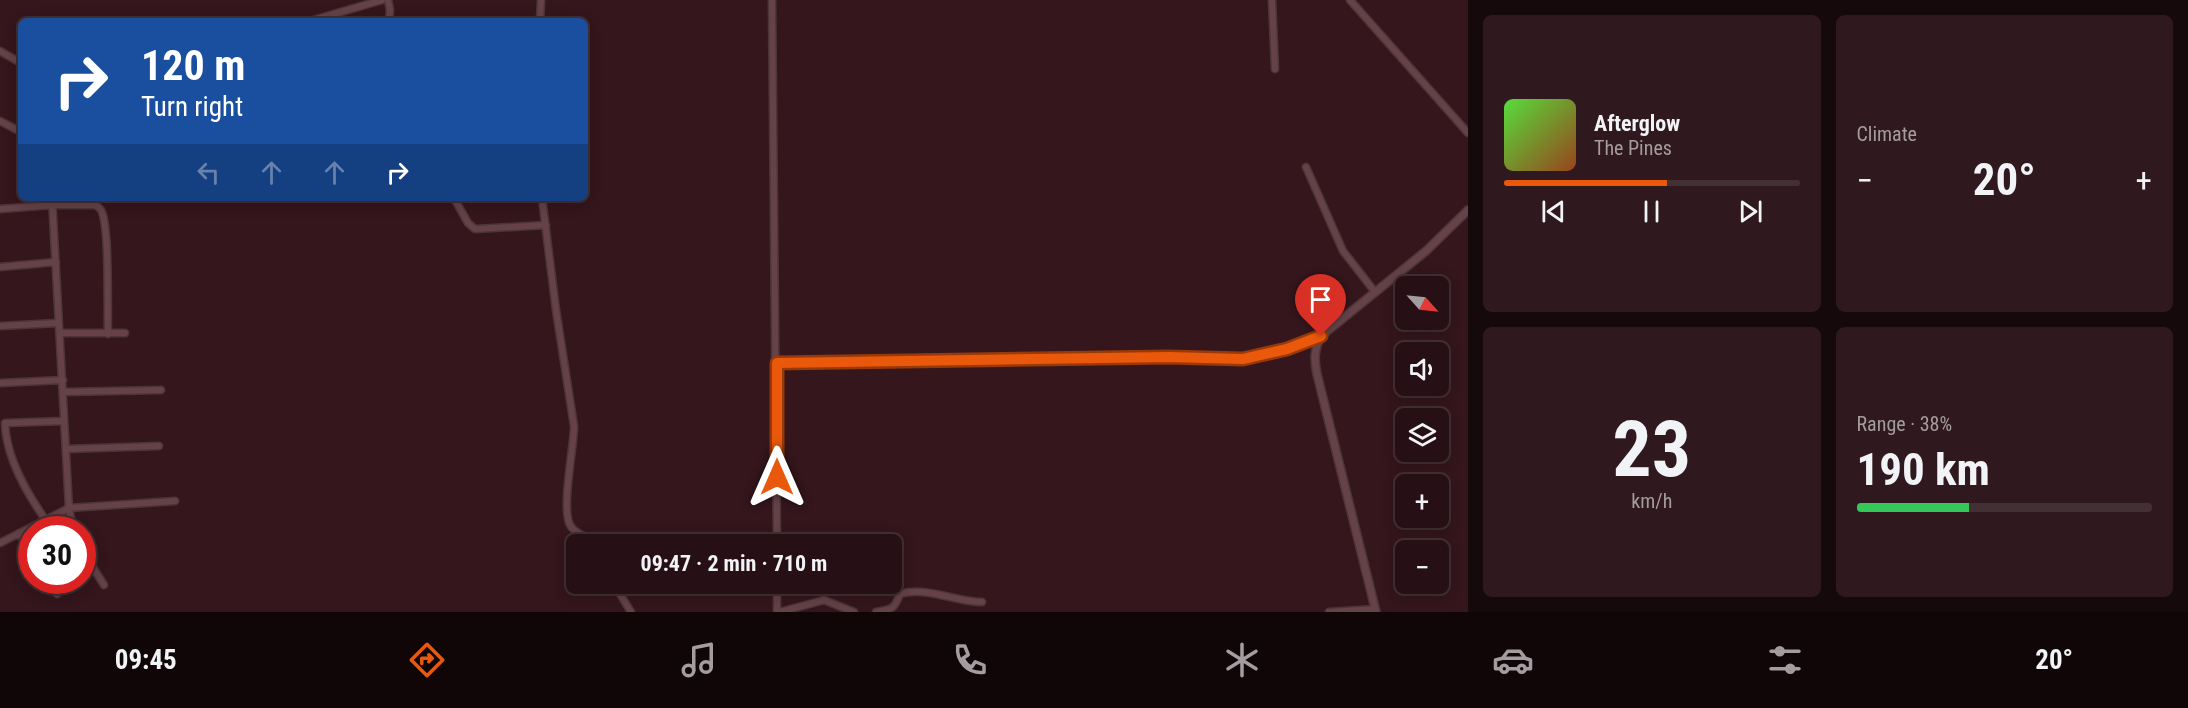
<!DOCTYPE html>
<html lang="en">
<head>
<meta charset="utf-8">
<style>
	body { margin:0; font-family:"Roboto Condensed",sans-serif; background:#2f191e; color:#f1f3f6; height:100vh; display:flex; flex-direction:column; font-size:22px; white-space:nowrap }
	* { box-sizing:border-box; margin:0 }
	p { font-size:20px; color:#a49da0 }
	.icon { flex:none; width:33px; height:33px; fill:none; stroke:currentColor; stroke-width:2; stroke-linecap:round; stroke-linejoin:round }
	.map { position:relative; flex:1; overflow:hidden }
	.sheet { display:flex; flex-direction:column; gap:15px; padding:15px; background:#15090c; width:720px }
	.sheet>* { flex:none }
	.hud { position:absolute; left:18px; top:18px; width:570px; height:183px; border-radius:9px; box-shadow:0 3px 15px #0003,0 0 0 2px #433034; background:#1a4fa0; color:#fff; overflow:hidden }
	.needle { width:39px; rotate:117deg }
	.buttons { position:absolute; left:1395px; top:276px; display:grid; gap:12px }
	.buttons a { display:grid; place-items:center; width:54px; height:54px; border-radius:9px; background:#271015; box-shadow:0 3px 15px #0003,0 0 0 2px #433034; font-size:30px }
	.speed { position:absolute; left:18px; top:516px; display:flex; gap:12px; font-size:30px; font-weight:700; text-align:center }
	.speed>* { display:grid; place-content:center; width:78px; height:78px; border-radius:50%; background:#271015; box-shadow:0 3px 15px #0003,0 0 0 2px #433034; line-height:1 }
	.speed .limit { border:9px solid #d22; background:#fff; color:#111 }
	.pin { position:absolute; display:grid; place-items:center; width:51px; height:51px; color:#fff; margin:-62px -26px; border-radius:50% 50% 50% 0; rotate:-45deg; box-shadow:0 0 6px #0007 }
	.pin .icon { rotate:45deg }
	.me { position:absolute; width:66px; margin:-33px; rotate:0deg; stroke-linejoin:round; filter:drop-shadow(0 0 4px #0008) }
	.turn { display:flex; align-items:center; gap:21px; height:126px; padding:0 24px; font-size:27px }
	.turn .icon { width:78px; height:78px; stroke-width:2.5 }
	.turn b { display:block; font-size:42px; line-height:51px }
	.lanes { display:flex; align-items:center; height:57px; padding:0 24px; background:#0003; justify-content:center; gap:30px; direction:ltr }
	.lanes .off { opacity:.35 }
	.big { font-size:45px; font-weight:700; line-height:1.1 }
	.sheet .widget { flex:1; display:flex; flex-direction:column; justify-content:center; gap:9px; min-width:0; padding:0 21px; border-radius:9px; background:#2f191e }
	.sheet .dial { align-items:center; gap:0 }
	.dial b { font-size:78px; line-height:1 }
	.song { display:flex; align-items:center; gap:18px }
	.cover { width:72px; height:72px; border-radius:9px; background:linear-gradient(135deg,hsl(110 70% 55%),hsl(20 70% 35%)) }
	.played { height:6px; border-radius:3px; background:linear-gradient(90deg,#ea580c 55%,#433034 55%) }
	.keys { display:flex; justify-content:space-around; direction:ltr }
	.heat { display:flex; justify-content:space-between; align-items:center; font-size:33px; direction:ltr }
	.charge { height:9px; border-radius:4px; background:linear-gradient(90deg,#34c759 38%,#433034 0) }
	.sheet .tiles { flex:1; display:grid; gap:15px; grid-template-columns:repeat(2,1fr) }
	.trip { position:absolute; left:566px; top:534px; width:336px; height:60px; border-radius:9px; background:#271015; box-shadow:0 3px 15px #0003,0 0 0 2px #433034; font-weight:700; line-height:60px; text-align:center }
	.menu { display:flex; height:96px; justify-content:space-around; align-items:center; background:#100608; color:#a49da0 }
	.menu .icon { width:42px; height:42px }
	.menu .selected { color:#ea580c }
	.menu b { font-size:27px; color:#f1f3f6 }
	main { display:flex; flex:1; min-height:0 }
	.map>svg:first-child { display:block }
</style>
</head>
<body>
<main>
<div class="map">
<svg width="1468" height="612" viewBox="0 0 1468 612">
	<rect width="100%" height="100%" fill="#34161c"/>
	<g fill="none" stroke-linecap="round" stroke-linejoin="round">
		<defs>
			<path id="minor" d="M388,0L390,10L389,21
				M772,0L777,544
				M1272,0L1275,69
				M1350,0L1468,133
				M310,21L382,0
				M540,21L541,0
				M0,51L21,63
				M0,121L21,132
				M1306,167L1343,251L1375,292
				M52,198L69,508L73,530
				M454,198L468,223L475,229L546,225
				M542,198L556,310L574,426C574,447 561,508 570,525C576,536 593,538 602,544
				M0,209L53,205H94C98,206 99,207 101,210C110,226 107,310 108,334
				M0,267L56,262
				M0,326L58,323
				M60,333H125
				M777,363L1168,357L1243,359L1287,349L1321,336
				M0,383L63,380
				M64,392L161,390
				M66,449L159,446
				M45,519C26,492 6,457 5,423L64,421
				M19,533L32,553
				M0,543L69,508L175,501
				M82,550L104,585
				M49,580L57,594
				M614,584L631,612
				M777,612V584
				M780,612L824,600L854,612
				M876,612C892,609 894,610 900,594C927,586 955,602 982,602
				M1329,612L1375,609"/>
			<path id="tertiary" d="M1376,612L1317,374C1314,359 1314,350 1321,336L1426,251L1468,210"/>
		</defs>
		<use href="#minor" stroke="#4c3439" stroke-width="9"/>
		<use href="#tertiary" stroke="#4c3439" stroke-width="10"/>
		<use href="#minor" stroke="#644247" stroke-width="6"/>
		<use href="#tertiary" stroke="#644247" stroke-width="7"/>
	</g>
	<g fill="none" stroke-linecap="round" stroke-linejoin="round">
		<defs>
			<path id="route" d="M777,477V363L1168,357L1243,359L1287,349L1321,336"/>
		</defs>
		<use href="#route" stroke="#983908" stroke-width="15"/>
		<use href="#route" stroke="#ea580c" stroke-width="10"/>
	</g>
</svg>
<div class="buttons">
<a><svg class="needle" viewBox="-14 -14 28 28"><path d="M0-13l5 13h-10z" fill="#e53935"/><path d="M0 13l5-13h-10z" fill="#a49da0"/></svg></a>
<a><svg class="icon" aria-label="sound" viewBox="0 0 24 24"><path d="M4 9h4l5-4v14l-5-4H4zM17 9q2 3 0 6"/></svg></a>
<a><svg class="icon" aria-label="layers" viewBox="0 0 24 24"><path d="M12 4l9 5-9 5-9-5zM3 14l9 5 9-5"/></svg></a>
<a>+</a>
<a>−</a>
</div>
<div class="speed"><div class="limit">30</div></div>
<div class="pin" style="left:1321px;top:336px;background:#d93025"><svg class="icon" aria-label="arrive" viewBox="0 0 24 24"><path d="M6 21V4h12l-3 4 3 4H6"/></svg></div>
<svg class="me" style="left:777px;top:477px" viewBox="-20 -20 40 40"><path d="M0-17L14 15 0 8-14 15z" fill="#ea580c" stroke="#fff" stroke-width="4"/></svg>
<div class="trip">09:47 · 2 min · 710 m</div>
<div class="hud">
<div class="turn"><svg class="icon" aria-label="right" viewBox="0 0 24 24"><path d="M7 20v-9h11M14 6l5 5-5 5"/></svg><div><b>120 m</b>Turn right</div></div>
<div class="lanes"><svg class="icon off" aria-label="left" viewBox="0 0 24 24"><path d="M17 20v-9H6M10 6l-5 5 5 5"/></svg><svg class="icon off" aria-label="ahead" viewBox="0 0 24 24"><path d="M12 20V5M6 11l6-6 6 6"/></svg><svg class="icon off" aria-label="ahead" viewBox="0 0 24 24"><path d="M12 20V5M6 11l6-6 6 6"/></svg><svg class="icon" aria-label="right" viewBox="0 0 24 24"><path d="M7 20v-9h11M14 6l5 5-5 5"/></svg></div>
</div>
</div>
<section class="sheet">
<div class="tiles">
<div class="widget">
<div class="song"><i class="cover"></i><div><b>Afterglow</b><p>The Pines</p></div></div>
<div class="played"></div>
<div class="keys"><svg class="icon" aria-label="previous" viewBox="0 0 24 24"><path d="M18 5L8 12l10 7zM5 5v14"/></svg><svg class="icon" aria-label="pause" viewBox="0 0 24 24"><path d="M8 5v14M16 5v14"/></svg><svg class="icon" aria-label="next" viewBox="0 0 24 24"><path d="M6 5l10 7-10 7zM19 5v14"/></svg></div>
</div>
<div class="widget"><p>Climate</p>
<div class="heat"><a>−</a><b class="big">20°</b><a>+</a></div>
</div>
<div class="widget dial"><b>23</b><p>km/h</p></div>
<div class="widget"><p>Range · 38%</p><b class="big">190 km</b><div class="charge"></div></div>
</div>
</section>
</main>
<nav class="menu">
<b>09:45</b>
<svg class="icon selected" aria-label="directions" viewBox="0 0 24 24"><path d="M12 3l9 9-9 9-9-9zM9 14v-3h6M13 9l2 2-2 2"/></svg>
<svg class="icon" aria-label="music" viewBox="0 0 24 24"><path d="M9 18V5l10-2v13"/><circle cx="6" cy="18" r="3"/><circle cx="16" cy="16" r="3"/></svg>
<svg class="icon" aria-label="phone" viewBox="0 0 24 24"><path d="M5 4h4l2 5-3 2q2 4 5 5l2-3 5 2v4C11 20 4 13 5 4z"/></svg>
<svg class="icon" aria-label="climate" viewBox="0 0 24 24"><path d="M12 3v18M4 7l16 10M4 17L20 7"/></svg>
<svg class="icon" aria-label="car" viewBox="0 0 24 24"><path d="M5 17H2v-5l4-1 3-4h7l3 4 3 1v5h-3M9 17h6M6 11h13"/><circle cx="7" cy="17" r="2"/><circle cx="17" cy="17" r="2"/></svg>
<svg class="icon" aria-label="filters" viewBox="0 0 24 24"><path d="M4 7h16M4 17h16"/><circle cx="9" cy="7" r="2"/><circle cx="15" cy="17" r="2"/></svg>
<b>20°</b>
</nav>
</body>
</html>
